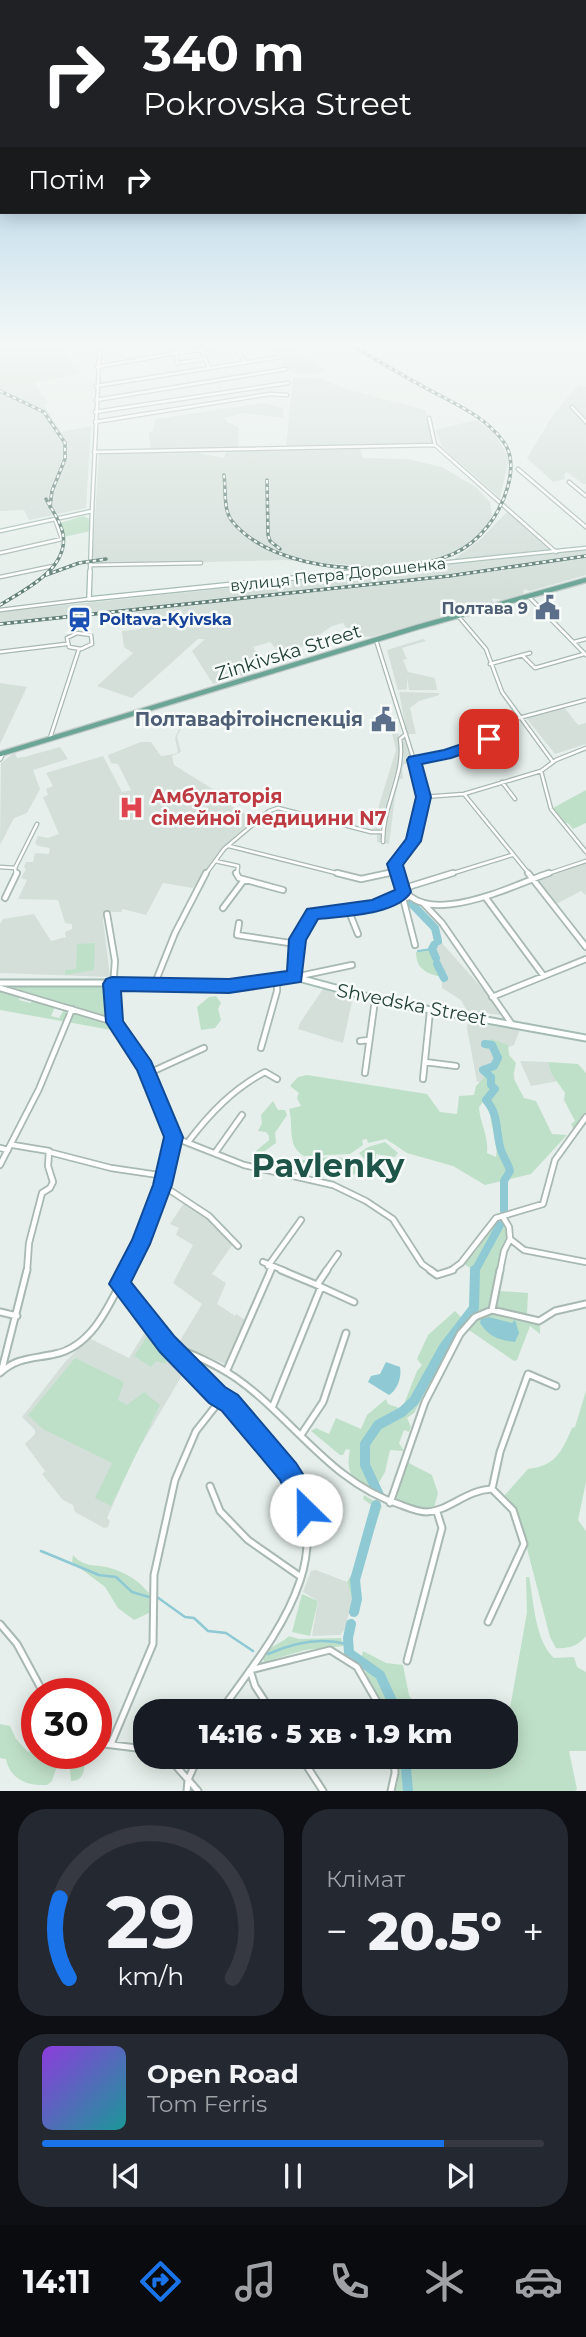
<!DOCTYPE html>
<html lang="uk">
<head>
<meta charset="utf-8">
<style>
	body { margin:0; font-family:Montserrat,sans-serif; background:#242831; color:#f1f3f6; height:100vh; display:flex; flex-direction:column; font-size:26px; white-space:nowrap }
	* { box-sizing:border-box; margin:0 }
	p { font-size:23px; color:#9ea1a6 }
	.icon { flex:none; width:38px; height:38px; fill:none; stroke:currentColor; stroke-width:2; stroke-linecap:round; stroke-linejoin:round }
	.map { position:relative; height:1791px; overflow:hidden }
	.panel { display:flex; flex-direction:column; gap:18px; padding:18px; background:#0d0f14; flex:1 }
	.panel>* { flex:none }
	.top-card { position:absolute; left:0px; top:0px; width:586px; height:214px; box-shadow:0 4px 18px #0003; background:#202124; color:#fff; overflow:hidden }
	.speed { position:absolute; left:21px; top:1678px; display:flex; gap:14px; font-size:35px; font-weight:700; text-align:center }
	.speed>* { display:grid; place-content:center; width:91px; height:91px; border-radius:50%; background:#171b24; box-shadow:0 4px 18px #0003; line-height:1 }
	.speed .limit { border:10px solid #d22; background:#fff; color:#111 }
	.pin { position:absolute; display:grid; place-items:center; width:60px; height:60px; color:#fff; margin:-30px; border-radius:14px; box-shadow:0 4px 10px #0006 }
	.me { position:absolute; width:77px; margin:-38px; rotate:337deg; stroke-linejoin:round; filter:drop-shadow(0 0 5px #0008) }
	.turn { display:flex; align-items:center; gap:24px; height:147px; padding:0 28px; font-size:32px }
	.turn .icon { width:91px; height:91px; stroke-width:2.5 }
	.turn b { display:block; font-size:49px; line-height:60px }
	.then { display:flex; align-items:center; height:66px; padding:0 28px; background:#0003; gap:14px; font-size:26px }
	.big { font-size:52px; font-weight:800; line-height:1.1 }
	.panel .widget { flex:1; display:flex; flex-direction:column; justify-content:center; gap:10px; min-width:0; padding:0 24px; border-radius:28px; background:#242831 }
	.panel .dial { align-items:center; gap:0 }
	.dial svg { height:182px; overflow:visible; fill:none; stroke:#363941; stroke-width:7; stroke-linecap:round; text-anchor:middle }
	.dial text { fill:#f1f3f6; stroke:none }
	.song { display:flex; align-items:center; gap:21px }
	.cover { width:84px; height:84px; border-radius:10px; background:linear-gradient(135deg,hsl(270 70% 55%),hsl(180 70% 35%)) }
	.played { height:7px; border-radius:4px; background:linear-gradient(90deg,#1a73e8 80%,#363941 80%) }
	.keys { display:flex; justify-content:space-around; direction:ltr }
	.heat { display:flex; justify-content:space-between; align-items:center; font-size:38px; direction:ltr }
	.panel .tiles { flex:1; display:grid; gap:18px; grid-template-columns:1fr 1fr }
	.widget:last-child { grid-column:span 2 }
	.trip { position:absolute; left:133px; top:1699px; width:385px; height:70px; border-radius:28px; background:#171b24; box-shadow:0 4px 18px #0003; font-weight:800; line-height:70px; text-align:center }
	.tab-bar { display:flex; height:112px; justify-content:space-around; align-items:center; background:#090b0e; color:#9ea1a6 }
	.tab-bar .icon { width:49px; height:49px }
	.tab-bar .active { color:#1a73e8 }
	.tab-bar b { font-size:32px; color:#f1f3f6 }
	.map>svg:first-child { display:block }
</style>
</head>
<body>
<div class="map">
<svg width="586" height="1791" viewBox="0 0 586 1791">
	<rect width="100%" height="100%" fill="#e6efeb"/>
	<path fill="#d4dfda" d="M20,342H54L61,351L56,342H98L97,346L68,348L63,351L79,374L34,383L48,403L44,405L61,432L91,426L86,508L29,520L24,510L0,511V347Z
		M255,342H272L295,351L326,371L305,375L295,373L283,366L281,357Z
		M293,377L318,378L353,391L425,410L433,443L286,446Z
		M579,385L586,387V484H583L567,472L564,474L565,479L553,482L527,458L555,412Z
		M262,403L284,408L283,418L244,413L224,418L226,421L239,428L238,447L150,449L149,432L153,431L155,419Z
		M476,420L494,433L509,458L500,498L442,447L436,430Z
		M360,449L363,458L407,459L442,467L476,487L490,502L492,516L488,526L477,537L453,553L425,561L380,567L283,560L92,565L99,454L198,453L224,458L226,451Z
		M507,512L552,551L453,560L481,539Z
		M586,550V575L530,591L524,589L523,594L502,600L492,598L493,603L453,614L441,613L440,618L371,637L352,635L343,623L332,626L295,652L282,656L270,642L253,647L264,664L247,669L249,674L213,684L192,651L205,639H198L132,698L97,686L133,653L124,647L122,631L141,629L138,613L133,612L0,626V612Z
		M423,639L426,641L402,648L407,659L403,660L408,672L435,678L437,690H409L407,677V689L398,690L387,650Z
		M0,683L27,687L0,744Z
		M399,692L439,693V695L419,701L410,708L416,734H407Z
		M564,707L578,725L586,723V744L555,754L527,719L529,716Z
		M182,714L187,715L177,737L181,752L172,756L174,765L211,788L237,795L231,806L257,820L220,851L193,888L163,883L146,915L123,909L121,912H106L103,920L110,977L0,973V924L3,919L34,914L51,941L66,937L65,932L72,929V924L65,923L58,900L18,899L27,880L21,878L26,869L24,867L26,862H33L35,853L49,854L50,848L38,846L35,843L38,836L48,838L59,834L43,797L48,795L46,789L53,786L46,773L103,756L122,792L131,790L118,764L111,763L108,755L141,742H151L161,756L175,754L178,752L175,738L186,715Z
		M392,733H398L401,749L399,762L378,831L372,828L396,750Z
		M405,738L414,763L404,764L402,768L403,778L399,780L395,797L389,844L377,842V834L385,831L388,802L404,759L402,739Z
		M60,747L68,759L33,770L40,789L27,813L14,818L0,845L1,763L15,752L17,758L24,757Z
		M586,863V895L581,891L556,904L539,882L542,878Z
		M437,941L441,942L489,996L501,1015L467,1011L461,1000L442,988V980L448,975L434,960L440,956L432,947L435,946L433,943Z
		M323,989L353,997L343,1043L298,1029L300,1023Z
		M468,1020L520,1029L514,1045L506,1048L515,1078L477,1082L467,1028Z
		M520,1061L548,1062L551,1073L558,1081L531,1086Z
		M186,1200L207,1217L233,1244L212,1274L226,1283L217,1304L234,1315L233,1318L236,1314L245,1320L235,1348L225,1364L178,1344L202,1304L173,1283L193,1245L176,1235L179,1228L170,1224Z
		M148,1327L184,1372L134,1457L107,1518L110,1521L108,1527L104,1528L75,1512L73,1505L63,1500L42,1474L45,1471L25,1444L35,1434V1430L22,1417L65,1362L89,1338L129,1358Z
		M316,1570L347,1582L352,1600L345,1629L340,1635L312,1636L318,1601L303,1592L311,1571Z"/>
	<path fill="#bfe0c8" fill-rule="evenodd" d="M83,516L90,519V531L64,537L60,523Z
		M586,790V823L573,829L568,823L563,824L553,808Z
		M95,943L94,970L65,975V970L76,969L77,944Z
		M431,948L437,954L434,960L447,975L445,978C430,974 416,972 416,952Z
		M6,986H107L111,1011L108,1015H102Z
		M0,991L20,996L19,1000L30,1003L34,1001L55,1007L51,1016L59,1018L64,1010L112,1025L117,1031L0,1010Z
		M216,996L221,1003L218,1009L221,1020L215,1028L201,1030L197,1007L209,997Z
		M491,1039L508,1045L509,1055L516,1063L513,1077L524,1098L536,1101L552,1134L567,1135L531,1174L485,1185L453,1166L407,1153L386,1139L368,1143L367,1139L362,1140L363,1145L350,1154L304,1156C286,1146 294,1125 289,1109L301,1106L297,1098L299,1093L290,1086L298,1077L307,1075L427,1094L440,1112L457,1114L459,1096L474,1095L476,1086L500,1061L498,1052L487,1041ZM483,1102L490,1109C489,1125 499,1142 496,1157L487,1153C489,1136 480,1124 479,1107Z
		M548,1062L578,1064L586,1073V1115L575,1132L571,1124L575,1121L564,1100L565,1093L551,1073Z
		M273,1101L278,1110H285L287,1115L275,1133L276,1143L259,1155L256,1151L269,1140V1136L266,1132L258,1131L262,1123L261,1115Z
		M385,1142L398,1153L395,1157L376,1154L375,1162L381,1168L377,1172L359,1153L368,1147Z
		M331,1157C343,1158 356,1158 358,1173L352,1175L347,1168H335L332,1176L323,1174L317,1163L306,1164L302,1172L269,1164Z
		M497,1220L505,1223L508,1234L490,1306L469,1318L460,1328L414,1413L407,1418L411,1427L409,1432L404,1430L399,1443L404,1451L390,1450L385,1472L378,1484L366,1488C350,1479 346,1469 350,1450L346,1449L343,1455H340L311,1431L316,1428L329,1434L336,1418L361,1429L367,1415L386,1399L388,1404L402,1409L417,1371L422,1365L417,1359L428,1335L455,1311L461,1317C473,1307 483,1283 472,1270C470,1267 466,1266 463,1263L475,1252Z
		M499,1291L528,1293L527,1314L497,1307Z
		M492,1312L540,1322V1334L530,1326L517,1360L514,1361L466,1328L474,1320Z
		M150,1332L170,1357L165,1364L156,1361L151,1367L134,1356Z
		M75,1358L124,1382L118,1400L127,1405L144,1392L160,1405L111,1506L95,1498L112,1463L43,1429L28,1415Z
		M586,1391V1482L578,1520L586,1531V1636C579,1646 567,1649 556,1648L550,1637L519,1518L504,1496L528,1469C556,1466 562,1451 572,1428L575,1427Z
		M407,1462L432,1475L438,1493L434,1508L427,1510L397,1503L396,1495Z
		M364,1495L382,1506L359,1575L360,1603L352,1600L347,1582L357,1565L373,1506L363,1499Z
		M73,1555C84,1568 96,1564 110,1568C125,1572 139,1581 149,1593V1613L134,1620L118,1608L105,1587L72,1562Z
		M526,1577H529C534,1602 535,1641 554,1658L574,1657L577,1667L586,1672V1751H569L577,1789L575,1791H395L398,1782L397,1757H506V1714H509L527,1612Z
		M302,1594L318,1601L310,1636L292,1632Z
		M289,1636L299,1639L341,1638L344,1646L305,1650L264,1662C261,1648 280,1645 289,1636Z
		M363,1651L386,1663L403,1665L409,1695L419,1711H387L366,1674L365,1666L360,1663Z
		M0,1724L10,1726L16,1739L28,1752L37,1748V1754H76L84,1761C85,1771 83,1781 71,1781L70,1769L59,1767L56,1769L52,1781L47,1785C27,1786 10,1779 6,1759L0,1758Z"/>
	<path fill="#8ec9d4" d="M489,1317L512,1323L515,1320L519,1333L515,1342C499,1340 489,1337 480,1323L481,1319Z
		M386,1362L400,1367C402,1378 397,1390 389,1395L368,1382L371,1376L380,1374Z"/>
	<g fill="none" stroke-linecap="round" stroke-linejoin="round">
		<path stroke="#8ec9d4" stroke-width="2" d="M418,951L432,949"/>
		<path stroke="#8ec9d4" stroke-width="2.5" d="M41,1551L99,1575L116,1577L132,1592L149,1597
			M157,1597L185,1617L194,1618L208,1631L226,1633L253,1651
			M268,1654C293,1643 319,1637 346,1644"/>
		<path stroke="#8ec9d4" stroke-width="8" d="M408,900L435,928L438,941
			M434,945L432,949L436,958
			M437,964L444,978
			M485,1044L492,1045L498,1058L494,1066L483,1070L491,1077V1085L495,1089L486,1100C500,1116 495,1132 501,1150C503,1157 508,1163 510,1171L504,1181V1211
			M475,1271L501,1223"/>
		<path stroke="#8ec9d4" stroke-width="10" d="M379,1495L365,1465V1444L378,1425L402,1412L414,1401L444,1347L474,1308L475,1270
			M354,1612L357,1599L355,1580L376,1505
			M351,1624L348,1638L349,1653L380,1675L397,1712
			M405,1757L408,1791"/>
		<defs>
			<path id="street-far2" d="M202,342L176,353L177,363L206,359
				M99,346L126,342
				M234,346L245,361
				M201,349L209,368
				M97,367L176,353L250,344
				M96,386L280,357
				M96,400L286,369
				M572,407L586,422
				M95,412L288,383
				M429,418L435,445L556,552
				M95,422L270,394L287,395
				M94,452L435,445
				M518,469L586,527
				M569,482L586,496
				M92,511L100,342
				M0,553L62,539L55,519
				M90,565L201,563
				M0,577L53,566
				M528,596L586,655
				M0,610L89,599
				M458,616L486,649L502,692L553,762
				M77,633L91,635L92,644L81,649L69,647L67,638Z
				M376,640L422,786V809L417,834L410,847L395,864L397,875
				M574,642L586,639
				M0,652L66,644
				M522,655L535,668L584,654
				M490,664L530,653
				M519,718L586,700
				M50,738L79,649
				M586,748L556,760L541,771L551,809L586,852
				M414,760L446,755L493,737
				M502,782L515,799
				M464,794L530,875
				M423,797L464,794L541,771
				M383,842C382,806 406,774 400,739L406,734
				M229,846L344,875
				M215,861L238,866L237,875
				M0,867L15,868
				M16,875L15,868L37,824
				M205,875L224,849L269,811L278,808L371,832H382
				M383,875L395,870
				M447,875L512,855
				M544,875L586,861"/>
			<path id="street-far1" d="M236,873L239,878L283,890
				M337,873L361,879L389,873
				M397,873C410,939 515,884 549,873
				M528,873L586,947
				M5,898L17,873
				M395,898L411,886L453,873
				M403,898L415,945
				M486,898L543,975
				M423,903L442,923L511,1023
				M223,908L244,880
				M348,909L358,934
				M107,914L115,961L112,1000L115,1024L150,1075L164,1107L173,1136L166,1178L126,1271
				M239,923L237,935L296,944
				M352,965L295,977L296,950L300,933L316,912L366,907L409,897
				M155,983L175,933L206,873
				M0,988L114,1022
				M492,997L586,959
				M360,1041L369,1040
				M261,1048L277,991V980
				M425,1062L456,1066
				M149,1073L204,1048
				M365,1073L375,1000
				M423,1079L430,1011
				M173,1137L244,1165L333,1185L366,1201L393,1219L422,1264L432,1271
				M188,1142C210,1113 233,1089 265,1072L277,1079
				M13,1145L49,1151
				M0,1148L8,1150
				M215,1153L242,1115
				M0,1165L39,1089L72,1009
				M162,1185L209,1216L238,1246
				M503,1217L509,1227L510,1239L524,1250L586,1262
				M263,1262L285,1271
				M268,1266L301,1220
				M27,1271L29,1243L42,1193L50,1188L53,1182L48,1166L49,1152L111,1168L165,1176
				M270,1271L272,1268
				M326,1271L338,1254
				M450,1271L461,1263L496,1218L543,1204L555,1160L586,1117
				M500,1271L504,1251L510,1239"/>
			<path id="street" d="M281,1270L317,1285
				M327,1270L317,1285L354,1302
				M430,1270L437,1275L453,1270
				M120,1284C141,1312 162,1341 187,1366C249,1428 333,1481 300,1581C284,1629 249,1671 220,1712
				M492,1310L539,1321L555,1311L586,1304
				M492,1310L500,1270
				M0,1312L17,1316
				M168,1345C192,1354 214,1363 236,1378C293,1418 331,1483 401,1505C409,1508 418,1512 427,1512C449,1511 466,1490 492,1489
				M2,1369L27,1270
				M227,1370L271,1270
				M0,1373C17,1357 33,1359 55,1354C94,1346 111,1301 127,1270
				M272,1408L321,1287
				M301,1435L323,1402L346,1333
				M210,1486L220,1511L248,1540L301,1577
				M492,1489L500,1452L528,1374L556,1386
				M390,1503L425,1402L460,1334L475,1317L492,1310
				M488,1622L524,1544L513,1510L492,1489
				M0,1624L17,1644L44,1694
				M407,1661L442,1528L437,1512
				M272,1712L255,1686L250,1670L330,1650L357,1667L383,1712
				M96,1743L145,1749
				M111,1744L153,1644L154,1575L175,1480L196,1431L222,1398
				M163,1757L176,1766L198,1791
				M301,1757L323,1791
				M187,1791L188,1780L198,1757
				M391,1791L395,1773L394,1757"/>
			<path id="secondary-far2" d="M0,531L92,511L90,573
				M343,573L586,548"/>
			<path id="secondary-far1" d="M90,571L89,599L361,571
				M0,759L3,753"/>
			<path id="secondary" d="M0,983H155L229,987L295,977L387,1002L586,1038"/>
			<path id="primary" d="M0,754L418,627L586,580"/>
		</defs>
		<use href="#street-far2" stroke="#a8b8b2" stroke-width="5"/>
		<use href="#street-far1" stroke="#a8b8b2" stroke-width="8"/>
		<use href="#street" stroke="#a8b8b2" stroke-width="9"/>
		<use href="#secondary-far2" stroke="#a4bbb3" stroke-width="5"/>
		<use href="#secondary-far1" stroke="#a4bbb3" stroke-width="6"/>
		<use href="#secondary" stroke="#a4bbb3" stroke-width="9"/>
		<use href="#primary" stroke="#c2cac8" stroke-width="7"/>
		<use href="#street-far2" stroke="#fff" stroke-width="2.5"/>
		<use href="#street-far1" stroke="#fff" stroke-width="4.5"/>
		<use href="#street" stroke="#fff" stroke-width="5"/>
		<use href="#secondary-far2" stroke="#fff" stroke-width="2.5"/>
		<use href="#secondary-far1" stroke="#fff" stroke-width="3.5"/>
		<use href="#secondary" stroke="#fff" stroke-width="5"/>
		<use href="#primary" stroke="#6aa596" stroke-width="4.5"/>
		<defs>
			<path id="rail" d="M0,391L44,412L65,443V459L52,491L50,507
				M224,475C226,489 223,510 232,521C274,574 395,579 453,554C480,542 500,515 508,486C512,471 513,454 503,441C484,415 451,402 424,387C398,373 372,357 346,342
				M267,480L268,535L270,541L280,549
				M46,575L79,563L106,559
				M0,605C24,590 69,569 63,534C61,522 52,510 46,499
				M0,624L449,576L586,556"/>
		</defs>
		<use href="#rail" stroke="#5f7d75" stroke-width="3.5"/>
		<use href="#rail" stroke="#f7fbf9" stroke-width="2" stroke-dasharray="3.5" stroke-linecap="butt"/>
	</g>
	<linearGradient id="sky" x2="0" y2="1"><stop stop-color="#84bce0"/><stop offset="0.58" stop-color="#f4f8f6"/><stop offset="1" stop-color="#f4f8f6" stop-opacity="0"/></linearGradient>
	<rect width="586" height="593" fill="url(#sky)"/>
	<path fill="#1a73e8" stroke="#114b97" stroke-width="2" d="M489,735L494,736V743L451,758L422,764L431,797L421,841L403,865L411,892C397,915 343,916 318,919L306,940L301,982L229,993L121,991L123,1021L151,1061L183,1137L172,1185L150,1244L131,1282L175,1337L225,1387L238,1395L296,1463L308,1482L317,1510L314,1518L306,1521L297,1518L280,1480L222,1411L209,1403L160,1352L109,1284L132,1240L153,1185L164,1137L137,1070L106,1022L103,984L106,979L112,977L229,979L287,971L289,939L307,909L372,900L395,890L387,864L406,839L416,797L407,760L409,757L444,750Z"/>
	<defs>
		<symbol id="civic-bare" viewBox="-9 -9 18 18"><path d="M-.6-6.5H3V-4.5H.6V-3L4-1V1h2V6H-6V1h2V-1L-.6-3ZM-1.2 2.5V6h2.4V2.5Z" fill="#5c6f8a" stroke="#f7fbf9" stroke-width="2.5" paint-order="stroke"/></symbol>
		<symbol id="station-bare" viewBox="-9 -9 18 18"><path d="M-3-6H3Q5-6 5-4V2Q5 4 3 4L4.5 6H3L1.5 4h-3L-3 6H-4.5L-3 4Q-5 4-5 2V-4Q-5-6-3-6ZM-3.5-4v3h7v-3ZM-3.5 1v1.5H-2V1ZM2 1v1.5H3.5V1Z" fill="#1a4fb4" stroke="#f7fbf9" stroke-width="2.5" paint-order="stroke"/></symbol>
		<symbol id="hospital-bare" viewBox="-9 -9 18 18"><path d="M-5-5h3v3.5h4V-5h3V5h-3V1.5h-4V5h-3Z" fill="#e0444e" stroke="#f7fbf9" stroke-width="2.5" paint-order="stroke"/></symbol>
	</defs>
	<g fill-rule="evenodd">
		<use href="#civic-bare" x="530" y="590" width="35" height="35"/>
		<use href="#station-bare" x="62" y="602" width="35" height="35"/>
		<use href="#civic-bare" x="366" y="702" width="35" height="35"/>
		<use href="#hospital-bare" x="114" y="790" width="35" height="35"/>
	</g>
	<g text-anchor="middle" stroke-width="5" stroke-linejoin="round" paint-order="stroke">
		<g font-size="16" fill="#24423a" stroke="#f7fbf9">
			<text transform="translate(338 574) rotate(-6)" y="6">вулиця Петра Дорошенка</text>
		</g>
		<g font-size="16" font-weight="bold" fill="#4e5e75" stroke="#f7fbf9" text-anchor="end">
			<text x="528" y="614">Полтава 9</text>
		</g>
		<g font-size="16" font-weight="bold" fill="#164399" stroke="#f7fbf9" text-anchor="start">
			<text x="99" y="625">Poltava-Kyivska</text>
		</g>
		<g font-size="19" fill="#24423a" stroke="#f7fbf9">
			<text transform="translate(288 652) rotate(-17)" y="7">Zinkivska Street</text>
			<text transform="translate(412 1004) rotate(11)" y="7">Shvedska Street</text>
		</g>
		<g font-size="19" font-weight="bold" fill="#4e5e75" stroke="#f7fbf9" text-anchor="end">
			<text x="363" y="726">Полтавафітоінспекція</text>
		</g>
		<g font-size="19" font-weight="bold" fill="#be3a42" stroke="#f7fbf9" text-anchor="start">
			<text x="151" y="803">Амбулаторія<tspan x="151" dy="22">сімейної медицини N7</tspan></text>
		</g>
		<g font-size="32" font-weight="bold" fill="#1f5548" stroke="#f7fbf9">
			<text x="328" y="1177">Pavlenky</text>
		</g>
	</g>
</svg>
<div class="speed"><div class="limit">30</div></div>
<div class="pin" style="left:489px;top:739px;background:#d93025"><svg class="icon" aria-label="arrive" viewBox="0 0 24 24"><path d="M6 21V4h12l-3 4 3 4H6"/></svg></div>
<svg class="me" style="left:306px;top:1510px" viewBox="-20 -20 40 40"><circle r="19" fill="#fff"/><path d="M0-13L10 11 0 6-10 11z" fill="#1a73e8"/></svg>
<div class="trip">14:16 · 5 хв · 1.9 km</div>
<div class="top-card">
<div class="turn"><svg class="icon" aria-label="right" viewBox="0 0 24 24"><path d="M7 20v-9h11M14 6l5 5-5 5"/></svg><div><b>340 m</b>Pokrovska Street</div></div>
<div class="then">Потім<svg class="icon" aria-label="right" viewBox="0 0 24 24"><path d="M7 20v-9h11M14 6l5 5-5 5"/></svg></div>
</div>
</div>
<section class="panel">
<div class="tiles">
<div class="widget dial"><svg viewBox="0 0 100 80">
<path d="M14 69A42 42 0 1 1 86 69"/>
<path d="M14 69A42 42 0 0 1 10 34" stroke="#1a73e8"/>
<text x="50" y="56" font-size="32" font-weight="700">29</text>
<text x="50" y="72" font-size="11">km/h</text>
</svg></div>
<div class="widget"><p>Клімат</p>
<div class="heat"><a>−</a><b class="big">20.5°</b><a>+</a></div>
</div>
<div class="widget">
<div class="song"><i class="cover"></i><div><b>Open Road</b><p>Tom Ferris</p></div></div>
<div class="played"></div>
<div class="keys"><svg class="icon" aria-label="previous" viewBox="0 0 24 24"><path d="M18 5L8 12l10 7zM5 5v14"/></svg><svg class="icon" aria-label="pause" viewBox="0 0 24 24"><path d="M8 5v14M16 5v14"/></svg><svg class="icon" aria-label="next" viewBox="0 0 24 24"><path d="M6 5l10 7-10 7zM19 5v14"/></svg></div>
</div>
</div>
</section>
<nav class="tab-bar">
<b>14:11</b>
<svg class="icon active" aria-label="directions" viewBox="0 0 24 24"><path d="M12 3l9 9-9 9-9-9zM9 14v-3h6M13 9l2 2-2 2"/></svg>
<svg class="icon" aria-label="music" viewBox="0 0 24 24"><path d="M9 18V5l10-2v13"/><circle cx="6" cy="18" r="3"/><circle cx="16" cy="16" r="3"/></svg>
<svg class="icon" aria-label="phone" viewBox="0 0 24 24"><path d="M5 4h4l2 5-3 2q2 4 5 5l2-3 5 2v4C11 20 4 13 5 4z"/></svg>
<svg class="icon" aria-label="climate" viewBox="0 0 24 24"><path d="M12 3v18M4 7l16 10M4 17L20 7"/></svg>
<svg class="icon" aria-label="car" viewBox="0 0 24 24"><path d="M5 17H2v-5l4-1 3-4h7l3 4 3 1v5h-3M9 17h6M6 11h13"/><circle cx="7" cy="17" r="2"/><circle cx="17" cy="17" r="2"/></svg>
</nav>
</body>
</html>
